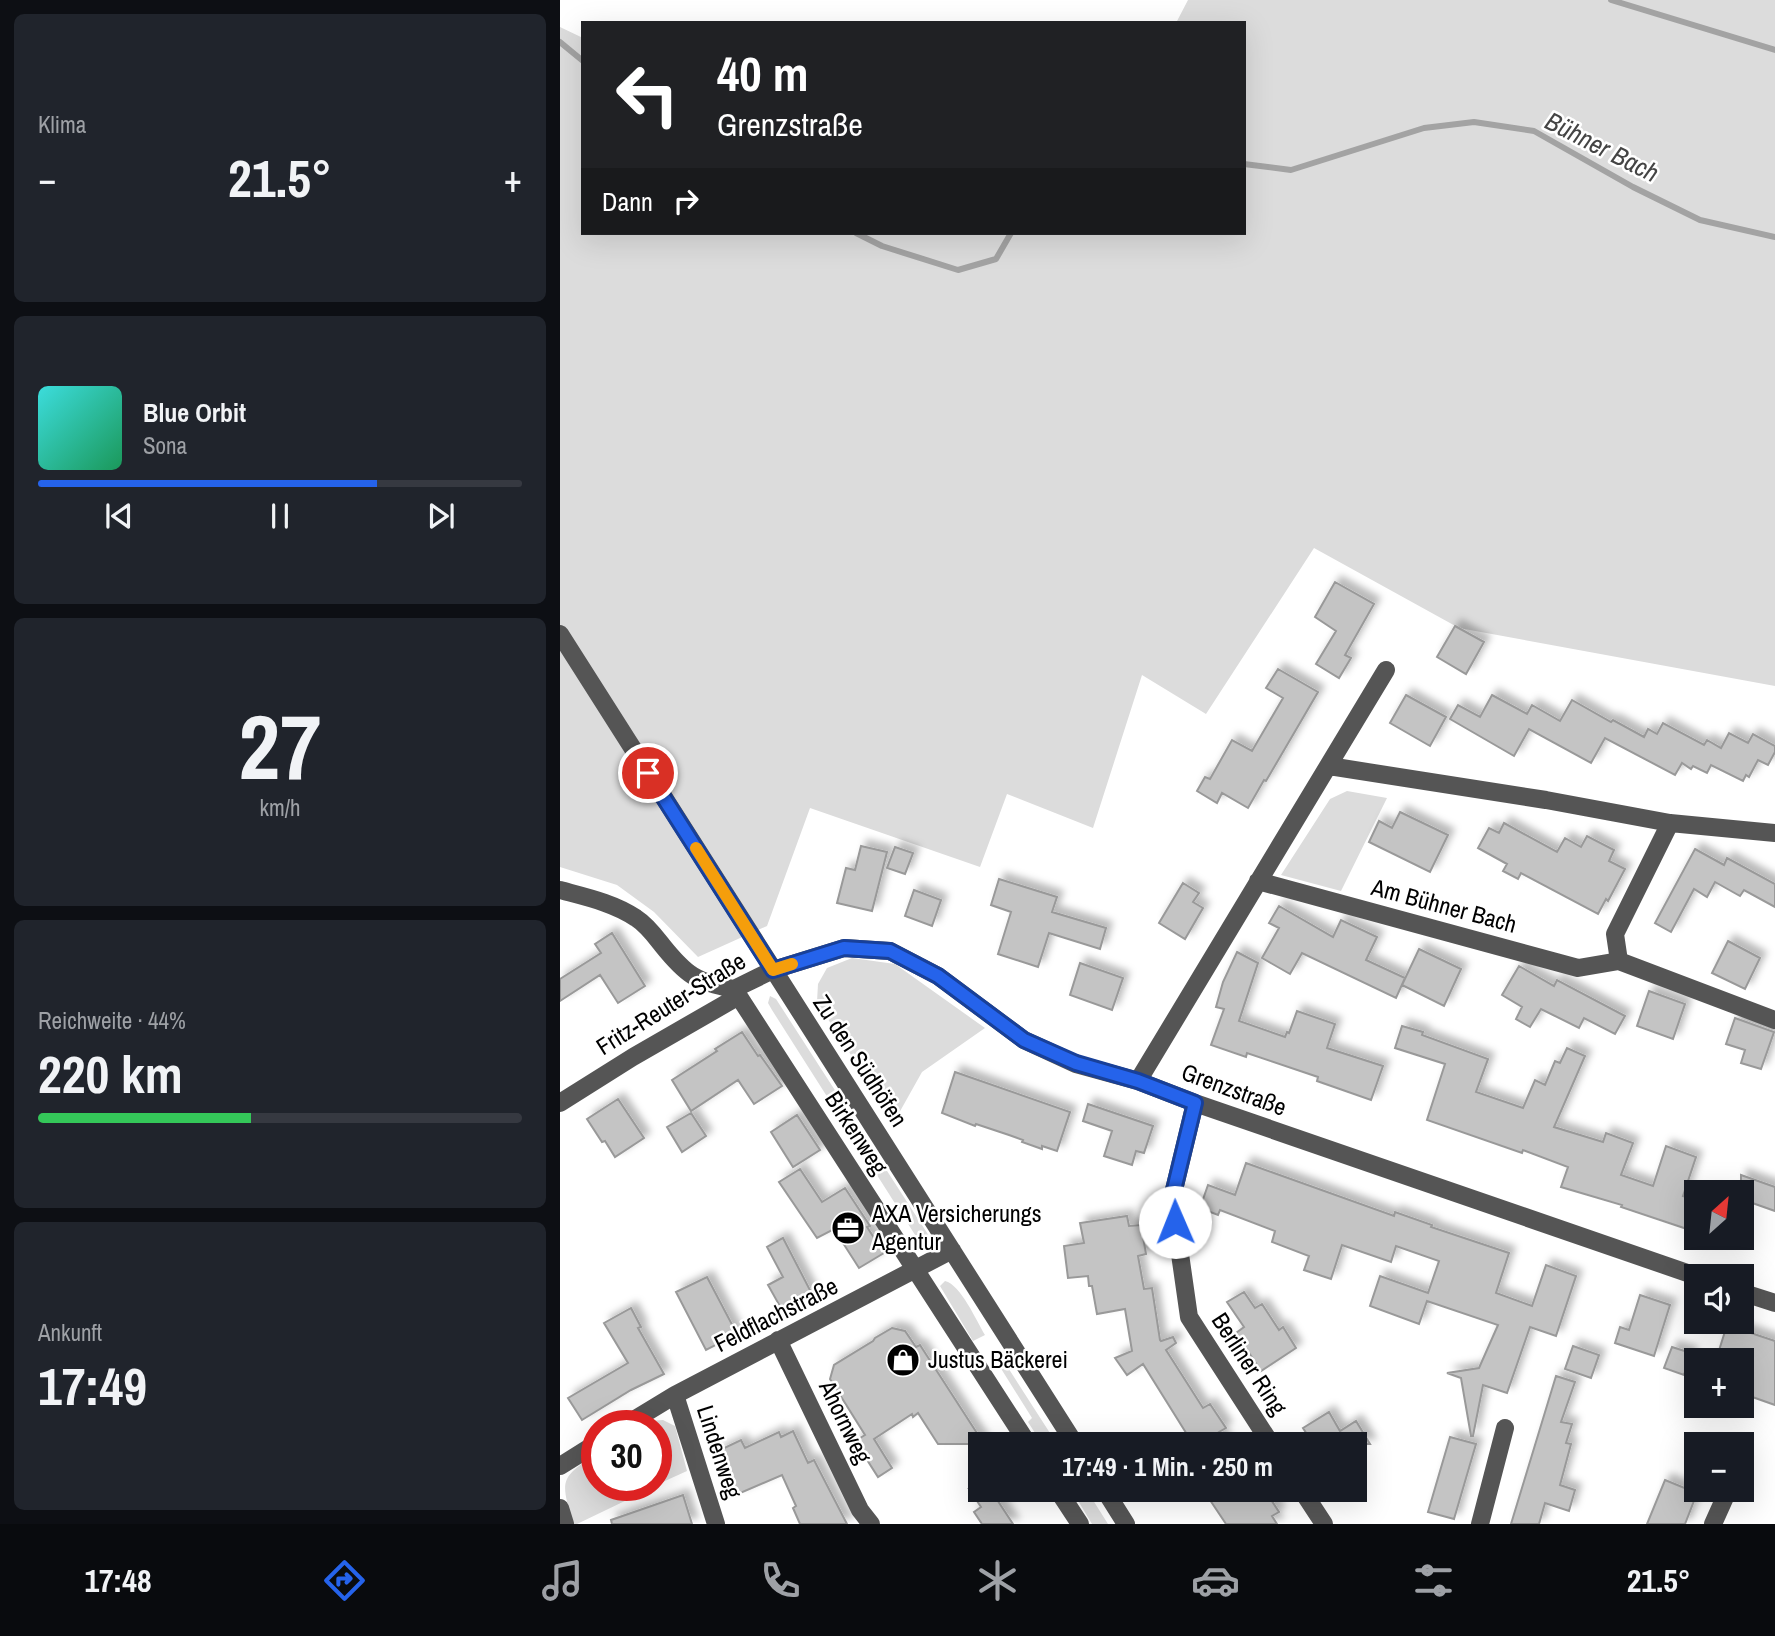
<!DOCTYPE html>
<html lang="de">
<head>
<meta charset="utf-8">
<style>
	body { margin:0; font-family:"Archivo Narrow",sans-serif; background:#20242c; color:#f1f3f6; height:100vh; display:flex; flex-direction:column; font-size:26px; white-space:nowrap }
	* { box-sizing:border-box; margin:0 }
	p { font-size:23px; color:#9ea1a6 }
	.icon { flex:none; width:38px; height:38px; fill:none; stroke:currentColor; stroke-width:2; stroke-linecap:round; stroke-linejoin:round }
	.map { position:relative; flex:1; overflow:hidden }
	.side { display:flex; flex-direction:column; gap:14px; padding:14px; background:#0d0f14; width:560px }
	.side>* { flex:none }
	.top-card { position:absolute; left:21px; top:21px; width:665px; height:214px; border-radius:0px; box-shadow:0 7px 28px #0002; background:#202124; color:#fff; overflow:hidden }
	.needle { width:46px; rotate:27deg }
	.buttons { position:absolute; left:1124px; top:1180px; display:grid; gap:14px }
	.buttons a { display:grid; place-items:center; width:70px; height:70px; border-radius:0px; background:#171b24; box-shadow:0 7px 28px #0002; font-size:35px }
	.speed { position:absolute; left:21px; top:1410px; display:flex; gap:14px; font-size:35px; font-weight:700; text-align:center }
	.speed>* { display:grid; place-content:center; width:91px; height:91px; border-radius:50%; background:#171b24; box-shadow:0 7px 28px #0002; line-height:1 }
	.speed .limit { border:10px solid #d22; background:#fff; color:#111 }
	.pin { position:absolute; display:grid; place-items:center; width:60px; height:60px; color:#fff; margin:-30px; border:4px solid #fff; border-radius:50%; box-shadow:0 2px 7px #0007 }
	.me { position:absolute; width:77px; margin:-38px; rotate:359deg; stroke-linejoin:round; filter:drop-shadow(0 0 5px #0008) }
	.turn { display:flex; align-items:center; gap:24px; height:147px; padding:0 21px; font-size:32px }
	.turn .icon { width:91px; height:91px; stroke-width:2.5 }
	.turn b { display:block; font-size:49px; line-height:60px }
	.then { display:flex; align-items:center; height:66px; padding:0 21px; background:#0003; gap:14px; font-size:26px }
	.big { font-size:52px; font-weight:700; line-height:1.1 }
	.side .tile { flex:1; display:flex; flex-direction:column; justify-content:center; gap:10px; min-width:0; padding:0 24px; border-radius:10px; background:#20242c }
	.side .dial { align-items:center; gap:0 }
	.dial b { font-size:91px; line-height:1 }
	.song { display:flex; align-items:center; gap:21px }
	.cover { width:84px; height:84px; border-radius:10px; background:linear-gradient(135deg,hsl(180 70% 55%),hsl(150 70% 35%)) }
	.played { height:7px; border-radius:4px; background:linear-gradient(90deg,#2563eb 70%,#363941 70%) }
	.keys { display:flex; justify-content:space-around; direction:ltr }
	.heat { display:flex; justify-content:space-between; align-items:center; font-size:38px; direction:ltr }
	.charge { height:10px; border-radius:5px; background:linear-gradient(90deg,#34c759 44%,#363941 0) }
	.trip { position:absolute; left:408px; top:1432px; width:399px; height:70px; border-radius:0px; background:#171b24; box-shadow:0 7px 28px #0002; font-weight:700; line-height:70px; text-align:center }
	.tabs { display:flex; height:112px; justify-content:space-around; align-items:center; background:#090b0e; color:#9ea1a6 }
	.tabs .icon { width:49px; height:49px }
	.tabs .on { color:#2563eb }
	.tabs b { font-size:32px; color:#f1f3f6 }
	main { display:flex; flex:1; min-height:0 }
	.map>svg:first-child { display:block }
</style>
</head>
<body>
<main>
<section class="side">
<div class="tile"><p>Klima</p>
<div class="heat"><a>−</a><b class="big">21.5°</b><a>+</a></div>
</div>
<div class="tile">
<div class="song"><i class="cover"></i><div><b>Blue Orbit</b><p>Sona</p></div></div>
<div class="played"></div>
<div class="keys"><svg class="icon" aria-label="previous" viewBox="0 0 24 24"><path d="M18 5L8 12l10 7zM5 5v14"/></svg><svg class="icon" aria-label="pause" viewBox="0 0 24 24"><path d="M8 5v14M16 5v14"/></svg><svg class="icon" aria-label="next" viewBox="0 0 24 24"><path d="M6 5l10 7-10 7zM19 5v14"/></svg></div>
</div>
<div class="tile dial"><b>27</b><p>km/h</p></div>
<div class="tile"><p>Reichweite · 44%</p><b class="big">220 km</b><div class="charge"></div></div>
<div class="tile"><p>Ankunft</p><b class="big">17:49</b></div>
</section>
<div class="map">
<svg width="1215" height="1524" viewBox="0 0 1215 1524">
	<defs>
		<filter id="shadow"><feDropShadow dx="6" dy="-6" stdDeviation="3.5" flood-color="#0004"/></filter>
	</defs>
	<rect width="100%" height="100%" fill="#fff"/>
	<path fill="#dcdcdc" d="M628,0H1215V686L899,628L754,548L646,714L582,675L533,828L447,794L420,867L250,808L207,926L138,957L94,912L57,885L0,867V27L23,38V233H684V23H616Z
		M787,791L827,798L781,891L721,875L770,799Z
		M292,958L335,964L425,1028L362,1072L334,1122L257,1002L258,984L267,968Z
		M210,996L216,999L371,1239V1246L364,1249L212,1010L208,1003Z
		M385,1281C401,1285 416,1320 425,1335L413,1341L380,1286Z
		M445,1363L497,1444H482L468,1422L472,1418L440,1367Z
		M103,1420L115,1426L127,1471L96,1485V1426H82L91,1421Z
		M37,1453V1486H96L17,1524H13C0,1478 0,1479 37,1453Z
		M511,1489H526L548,1524H532Z"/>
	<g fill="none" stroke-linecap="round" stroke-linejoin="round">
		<path stroke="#a3a3a3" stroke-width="6" d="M1051,0L1215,50
			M0,42L23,61
			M684,164L731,170L864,128L914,122L974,131L1073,187L1140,220L1215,237
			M296,233L322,246L398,270L436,259L451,233"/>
	</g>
	<path fill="#c4c4c4" stroke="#999" stroke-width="2" filter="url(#shadow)" d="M775,582L814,604L785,655L791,658L779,678L756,664L776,631L755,617Z
		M895,626L924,642L906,674L877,657Z
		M718,669L758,692L706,781L704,780L688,808L662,793L657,803L637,791L645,777L650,779L672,740L692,751L723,698L706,688Z
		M846,695L886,717L870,746L830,723Z
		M932,695L967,714L972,705L1000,721L1012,700L1051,722L1053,720L1084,737L1088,729L1097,734L1103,723L1144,745L1147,740L1161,748L1169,733L1188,743L1193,734L1215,746V752L1208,765L1198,760L1189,777L1186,775L1183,781L1151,765L1147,773L1133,766L1131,769L1122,763L1115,775L1045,738L1031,763L969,729L954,756L890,719L898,705L920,717Z
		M840,812L888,835L870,872L809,842L819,821L832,828Z
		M944,823L997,852L1005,838L1021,847L1027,836L1054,850L1049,861L1065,869L1048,901L1046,899L1038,914L961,873L958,879L943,871L947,864L918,848L929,828L939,833Z
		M301,846L327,852L312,911L277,903L286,868L295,870Z
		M335,847L353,853L345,874L327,868Z
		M1135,849L1164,865L1167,858L1215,884V907L1184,890L1180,896L1155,882L1147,897L1134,889L1111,932L1095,923Z
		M439,879L497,897L492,912L546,928L540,949L489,933L478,967L438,954L451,912L431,905Z
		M623,883L639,893L633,902L643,908L625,939L599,923Z
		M354,890L381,900L372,926L345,916Z
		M719,906L773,937L781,920L817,937L806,960L845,978L836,998L742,953L730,974L702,958L719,928L709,923Z
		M52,933L85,986L58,1003L40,975L0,1001V979L41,953L35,944Z
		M1168,941L1200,958L1185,989L1152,973Z
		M859,949L901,969L884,1006L842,985Z
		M677,952L698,963L679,1021L725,1037L727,1032L729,1033L737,1011L775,1024L767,1048L823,1066L811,1100L757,1081L758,1077L687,1053L686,1057L651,1045L664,1009L656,1007L663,982Z
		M520,963L563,978L552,1010L510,995Z
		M959,966L994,986L997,980L1065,1016L1055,1034L1024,1018L1019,1028L981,1009L970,1027L956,1019L962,1007L942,995Z
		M1089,991L1125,1004L1113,1039L1077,1026Z
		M1175,1018L1214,1032L1201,1069L1181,1063L1185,1050L1166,1044Z
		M842,1026L863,1032L862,1035L928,1059L916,1092L963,1108L975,1080L985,1085L995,1061L1000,1063L1007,1048L1025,1056L994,1127L1043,1142L1046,1133L1073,1143L1061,1175L1093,1186L1106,1146L1136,1157L1123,1196L1136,1200V1232L1061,1207L1062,1205L1001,1187L1008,1167L963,1150L962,1153L867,1120L885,1064L835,1048Z
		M182,1032L198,1056L200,1055L222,1086L194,1104L178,1080L131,1111L112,1080L157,1051L155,1049Z
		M395,1072L510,1112L497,1151L482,1146V1149L462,1142L463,1140L449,1135L416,1124L415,1126L382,1113Z
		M58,1099L84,1138L55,1157L45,1141L42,1142L27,1119Z
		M528,1104L593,1126L584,1153L576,1151L572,1165L544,1156L552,1131L523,1121Z
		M131,1113L146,1136L122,1152L107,1127Z
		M237,1115L260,1150L233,1167L211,1132Z
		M686,1163L834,1216L835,1212L872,1225L871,1227L949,1253L936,1293L972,1306L986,1265L1016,1276L996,1336L970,1327L947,1393L923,1385L913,1436H911L901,1378L887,1373L919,1368L938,1325L867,1301L859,1324L810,1306L820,1276L868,1293L879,1261L836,1246L831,1262L782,1245L771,1279L744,1270L749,1256L712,1242L715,1231L660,1210L658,1215L640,1208L648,1185L675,1195Z
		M240,1169L262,1202L285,1188L310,1226L307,1227L324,1253L299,1268L274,1229L257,1238L219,1182Z
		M1181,1175L1215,1187V1211L1181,1199Z
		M567,1216L569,1226L581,1225L586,1254L578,1256L584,1289L592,1288L600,1340L601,1341L613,1337L616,1343L606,1350L643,1408L650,1404L666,1428L659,1432L667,1444H633L583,1364L567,1375L555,1358L572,1351L565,1309L537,1314L532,1286H529L528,1276L508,1278L504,1246L524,1243L520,1223Z
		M223,1238L252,1294L222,1310L208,1285L223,1277L207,1247Z
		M147,1277L177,1334L146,1350L116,1292Z
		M684,1292L695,1308L702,1304L719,1330L723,1327L736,1348L701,1371L676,1333L684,1327L667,1302Z
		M1080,1295L1110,1305L1094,1356L1055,1343L1060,1327L1069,1330Z
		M71,1308L81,1327L78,1328L104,1374L71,1390L22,1420L8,1398L68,1363L44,1323Z
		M1167,1325L1215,1341V1405L1181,1393V1360H1156Z
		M332,1328L345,1331L356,1347L360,1345L424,1444H378L358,1413L353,1417L352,1414L314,1439L332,1468L318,1477L295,1441L305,1435L270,1379L274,1365L313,1341L315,1338Z
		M1013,1346L1039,1355L1031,1378L1005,1369Z
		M1112,1347L1131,1353L1124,1375L1104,1368Z
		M996,1376L1015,1382L1001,1422L1012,1424L1006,1443L1011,1444L1000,1485L1015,1490L1009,1511L985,1503L979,1524H951Z
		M769,1412L780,1431L796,1421L810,1444H753L743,1428Z
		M233,1431L248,1463L254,1460L287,1524H240L233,1508L236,1506L222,1475L178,1494L158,1451L181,1440L185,1448L219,1432L221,1437Z
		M890,1437L916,1444L894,1519L868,1512Z
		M1105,1480L1137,1493L1125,1524H1087Z
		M409,1489H430L453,1524H422L414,1512L421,1507Z
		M666,1489H704L719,1512L712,1516L717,1524H666L650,1500Z
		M123,1495L132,1524H52L51,1520Z"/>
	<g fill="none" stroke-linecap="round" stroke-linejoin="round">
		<path stroke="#555" stroke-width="18" d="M0,634L515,1444
			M769,766L986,800L1110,823L1215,833
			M698,881L1018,968L1059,961L1215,1020
			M0,890C26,897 54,903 76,918C87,925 95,936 102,945C126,975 136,982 174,989
			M1059,961L1055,934L1110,823
			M174,989L213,970L284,948L330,951L378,976L464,1040L516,1064L578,1081L635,1103L1136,1276
			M174,989L468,1444
			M578,1081L826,670
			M0,1103L73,1057L172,1000L174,989
			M635,1103L612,1198L629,1317L711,1444
			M1181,1292L1215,1303
			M218,1340L300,1510L311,1524
			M115,1395L156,1524
			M64,1426L115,1395L392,1250
			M0,1466L37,1443
			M497,1489L520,1524
			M544,1489L566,1524
			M741,1489L764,1524
			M0,1508L5,1524
			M920,1524L945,1428
			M1153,1524L1166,1495"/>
	</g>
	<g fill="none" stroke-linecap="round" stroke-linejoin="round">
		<defs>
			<path id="route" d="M88,773L213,970L284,948L330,951L378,976L464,1040L516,1063L578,1081L635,1103L612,1198L615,1222"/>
		</defs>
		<use href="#route" stroke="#184099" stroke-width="18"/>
		<use href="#route" stroke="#2563eb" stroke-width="12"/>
		<path stroke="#f59e0b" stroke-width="12" d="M136,848L213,970L232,964"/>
	</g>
	<defs>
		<symbol id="office-disc" viewBox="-11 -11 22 22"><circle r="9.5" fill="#000" stroke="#fff"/><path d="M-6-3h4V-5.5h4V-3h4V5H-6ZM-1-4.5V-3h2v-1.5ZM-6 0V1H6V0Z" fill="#fff"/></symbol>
		<symbol id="shop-disc" viewBox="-11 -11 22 22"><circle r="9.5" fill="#000" stroke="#fff"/><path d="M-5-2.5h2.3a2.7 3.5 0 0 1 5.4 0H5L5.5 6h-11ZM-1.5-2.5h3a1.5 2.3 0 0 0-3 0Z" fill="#fff"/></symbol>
	</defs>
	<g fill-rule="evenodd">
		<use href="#office-disc" x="269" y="1209" width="38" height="38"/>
		<use href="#shop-disc" x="324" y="1341" width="38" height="38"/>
	</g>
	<g text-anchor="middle" stroke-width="5" stroke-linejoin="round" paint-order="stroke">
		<g font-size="24" fill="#000" stroke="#fff">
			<text transform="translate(884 906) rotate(15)" y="8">Am Bühner Bach</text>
			<text transform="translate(111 1004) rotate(-32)" y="8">Fritz-Reuter-Straße</text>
			<text transform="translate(300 1061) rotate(57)" y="8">Zu den Südhöfen</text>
			<text transform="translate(674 1090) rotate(20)" y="8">Grenzstraße</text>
			<text transform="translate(296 1133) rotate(57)" y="8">Birkenweg</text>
			<text transform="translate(216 1315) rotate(-27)" y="8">Feldflachstraße</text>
			<text transform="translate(689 1364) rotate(57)" y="8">Berliner Ring</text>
			<text transform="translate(285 1422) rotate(64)" y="8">Ahornweg</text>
			<text transform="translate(159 1452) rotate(72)" y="8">Lindenweg</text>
		</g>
		<g font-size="24" fill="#000" stroke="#fff" text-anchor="start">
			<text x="312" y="1222">AXA Versicherungs<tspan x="312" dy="28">Agentur</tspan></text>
			<text x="368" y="1368">Justus Bäckerei</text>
		</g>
		<g font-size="26" font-style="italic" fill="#444" stroke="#fff">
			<text transform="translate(1042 147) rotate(27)" y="9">Bühner Bach</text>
		</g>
	</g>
</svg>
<div class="buttons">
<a><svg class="needle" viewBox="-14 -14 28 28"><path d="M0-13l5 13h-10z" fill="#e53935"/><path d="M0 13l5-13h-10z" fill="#9ea1a6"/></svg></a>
<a><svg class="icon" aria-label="sound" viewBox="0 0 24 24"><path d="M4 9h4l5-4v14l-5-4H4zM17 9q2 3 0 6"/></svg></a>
<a>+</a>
<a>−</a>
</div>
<div class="speed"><div class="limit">30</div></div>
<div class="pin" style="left:88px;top:773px;background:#d93025"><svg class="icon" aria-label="arrive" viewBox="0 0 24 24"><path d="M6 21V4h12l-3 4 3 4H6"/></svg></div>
<svg class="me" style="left:615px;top:1222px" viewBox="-20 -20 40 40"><circle r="19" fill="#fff"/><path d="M0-13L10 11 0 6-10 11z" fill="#2563eb"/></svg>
<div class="trip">17:49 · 1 Min. · 250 m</div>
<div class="top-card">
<div class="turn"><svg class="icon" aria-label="left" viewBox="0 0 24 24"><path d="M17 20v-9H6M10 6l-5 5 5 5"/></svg><div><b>40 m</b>Grenzstraße</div></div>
<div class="then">Dann<svg class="icon" aria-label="right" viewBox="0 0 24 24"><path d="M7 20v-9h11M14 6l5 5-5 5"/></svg></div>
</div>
</div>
</main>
<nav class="tabs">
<b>17:48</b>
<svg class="icon on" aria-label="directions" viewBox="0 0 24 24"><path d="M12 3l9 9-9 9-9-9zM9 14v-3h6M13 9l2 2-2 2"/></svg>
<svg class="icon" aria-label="music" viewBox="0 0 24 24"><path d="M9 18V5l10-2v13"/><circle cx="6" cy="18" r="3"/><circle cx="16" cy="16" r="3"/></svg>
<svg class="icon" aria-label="phone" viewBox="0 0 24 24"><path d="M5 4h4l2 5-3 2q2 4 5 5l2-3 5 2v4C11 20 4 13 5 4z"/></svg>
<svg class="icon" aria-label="climate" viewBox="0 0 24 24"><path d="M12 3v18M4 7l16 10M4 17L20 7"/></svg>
<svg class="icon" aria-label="car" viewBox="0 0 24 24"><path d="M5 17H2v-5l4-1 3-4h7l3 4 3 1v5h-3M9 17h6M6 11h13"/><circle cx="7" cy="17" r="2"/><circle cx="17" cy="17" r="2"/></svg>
<svg class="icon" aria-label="filters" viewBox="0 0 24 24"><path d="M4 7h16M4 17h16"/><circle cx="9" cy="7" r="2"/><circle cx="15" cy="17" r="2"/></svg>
<b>21.5°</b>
</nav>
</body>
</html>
